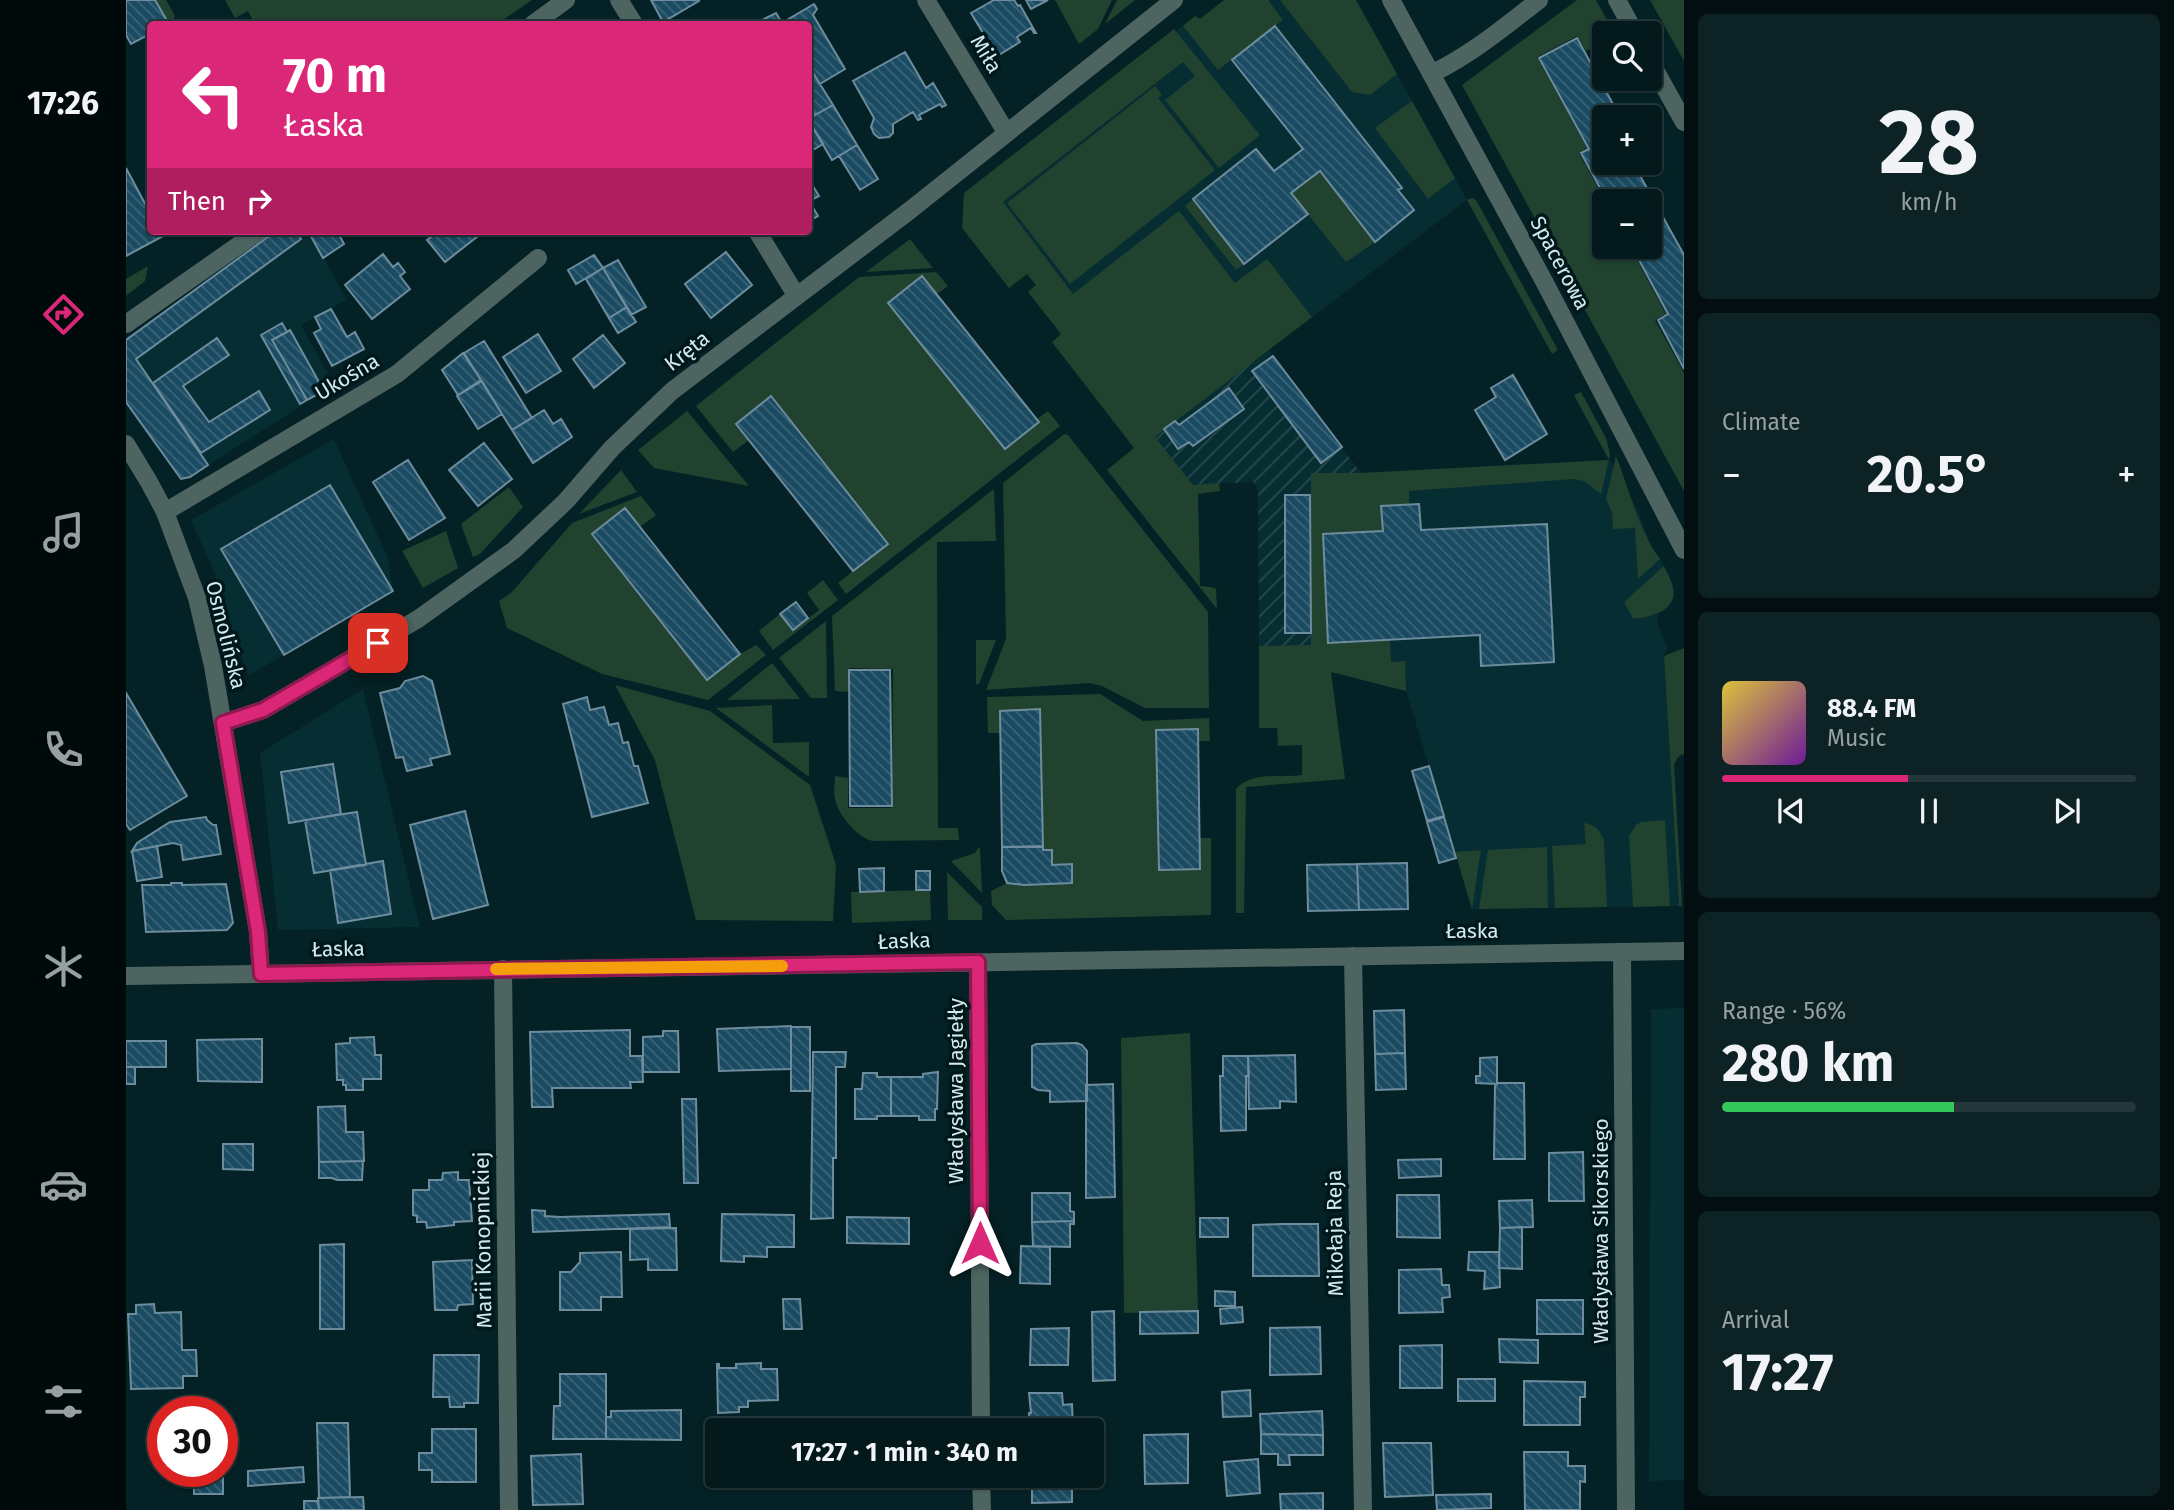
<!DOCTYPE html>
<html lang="en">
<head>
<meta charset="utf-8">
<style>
	body { margin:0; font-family:"Fira Sans",sans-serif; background:#0d2225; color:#f1f3f6; height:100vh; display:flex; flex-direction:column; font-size:26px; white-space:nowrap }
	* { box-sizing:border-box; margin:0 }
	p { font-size:23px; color:#97a0a3 }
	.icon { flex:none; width:38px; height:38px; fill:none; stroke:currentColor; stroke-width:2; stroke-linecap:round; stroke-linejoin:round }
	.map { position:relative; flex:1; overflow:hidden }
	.details { display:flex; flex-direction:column; gap:14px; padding:14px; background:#020e0f; width:490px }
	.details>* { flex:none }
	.top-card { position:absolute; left:21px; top:21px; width:665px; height:214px; border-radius:7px; box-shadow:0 2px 5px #0004,0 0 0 2px #24383b; background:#db2777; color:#fff; overflow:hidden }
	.controls { position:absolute; left:1466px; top:21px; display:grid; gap:14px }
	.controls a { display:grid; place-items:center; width:70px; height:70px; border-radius:7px; background:#03191c; box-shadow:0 2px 5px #0004,0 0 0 2px #24383b; font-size:35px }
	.speed { position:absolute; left:21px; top:1396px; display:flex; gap:14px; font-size:35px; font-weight:700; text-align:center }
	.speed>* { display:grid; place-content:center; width:91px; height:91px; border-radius:50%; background:#03191c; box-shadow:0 2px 5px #0004,0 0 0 2px #24383b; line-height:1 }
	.speed .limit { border:10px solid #d22; background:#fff; color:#111 }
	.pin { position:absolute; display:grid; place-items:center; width:60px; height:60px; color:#fff; margin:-30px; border-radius:14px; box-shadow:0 4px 10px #0006 }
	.me { position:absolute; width:77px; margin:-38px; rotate:0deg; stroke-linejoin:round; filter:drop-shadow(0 0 5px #0008) }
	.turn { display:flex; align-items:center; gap:24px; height:147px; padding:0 21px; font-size:32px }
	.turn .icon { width:91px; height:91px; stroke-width:2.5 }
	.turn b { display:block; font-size:49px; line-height:60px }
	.then { display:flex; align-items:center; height:66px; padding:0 21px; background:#0003; gap:14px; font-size:26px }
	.big { font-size:52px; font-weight:700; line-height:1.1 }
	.details .card { flex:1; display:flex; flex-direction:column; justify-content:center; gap:10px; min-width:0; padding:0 24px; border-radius:10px; background:#0d2225 }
	.details .dial { align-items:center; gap:0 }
	.dial b { font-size:91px; line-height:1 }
	.song { display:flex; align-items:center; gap:21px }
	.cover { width:84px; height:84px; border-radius:10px; background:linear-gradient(135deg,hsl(50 70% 55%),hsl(280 70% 35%)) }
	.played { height:7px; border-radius:4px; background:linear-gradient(90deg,#db2777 45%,#24383b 45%) }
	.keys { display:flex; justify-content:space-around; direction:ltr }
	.heat { display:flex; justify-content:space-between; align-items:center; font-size:38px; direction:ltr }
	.charge { height:10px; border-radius:5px; background:linear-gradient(90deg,#34c759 56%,#24383b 0) }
	.trip { position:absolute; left:579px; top:1418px; width:399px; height:70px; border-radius:7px; background:#03191c; box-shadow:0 2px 5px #0004,0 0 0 2px #24383b; font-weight:700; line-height:70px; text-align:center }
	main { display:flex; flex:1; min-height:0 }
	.dock { display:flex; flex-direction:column; width:126px; justify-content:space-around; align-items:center; background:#010a0b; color:#97a0a3 }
	.dock .icon { width:49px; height:49px }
	.dock .current { color:#db2777 }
	.dock b { font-size:32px; color:#f1f3f6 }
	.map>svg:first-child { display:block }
</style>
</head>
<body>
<main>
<nav class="dock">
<b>17:26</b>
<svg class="icon current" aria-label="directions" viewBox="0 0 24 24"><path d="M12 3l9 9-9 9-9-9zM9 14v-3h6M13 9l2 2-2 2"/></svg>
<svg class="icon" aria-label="music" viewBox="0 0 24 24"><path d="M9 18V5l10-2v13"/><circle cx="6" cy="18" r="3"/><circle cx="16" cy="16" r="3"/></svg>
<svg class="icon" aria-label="phone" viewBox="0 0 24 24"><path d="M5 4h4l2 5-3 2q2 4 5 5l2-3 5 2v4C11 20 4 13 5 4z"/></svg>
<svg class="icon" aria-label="climate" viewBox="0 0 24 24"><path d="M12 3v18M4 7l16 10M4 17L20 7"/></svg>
<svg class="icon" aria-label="car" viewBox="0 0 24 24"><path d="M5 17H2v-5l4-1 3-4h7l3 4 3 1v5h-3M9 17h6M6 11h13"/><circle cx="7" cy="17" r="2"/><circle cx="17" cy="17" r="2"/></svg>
<svg class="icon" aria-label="filters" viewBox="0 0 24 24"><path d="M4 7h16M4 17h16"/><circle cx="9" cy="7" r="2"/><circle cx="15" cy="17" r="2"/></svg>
</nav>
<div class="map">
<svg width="1558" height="1510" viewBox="0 0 1558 1510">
	<defs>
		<pattern id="industrial-furrows" width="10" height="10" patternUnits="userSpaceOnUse" patternTransform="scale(1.75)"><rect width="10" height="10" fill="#062d32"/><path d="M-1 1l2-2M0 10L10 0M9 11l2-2" fill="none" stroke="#294b50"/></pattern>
		<pattern id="building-back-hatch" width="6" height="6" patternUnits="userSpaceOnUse" patternTransform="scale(1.75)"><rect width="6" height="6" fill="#1a4b62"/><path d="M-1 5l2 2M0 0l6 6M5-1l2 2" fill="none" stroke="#3a6579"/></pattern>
	</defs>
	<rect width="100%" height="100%" fill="#042125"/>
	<path fill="#062d32" d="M1098,0H1230L1341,200L1028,437L840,196L1069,16L1074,19Z
		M147,231H183L221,300L175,325L208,385L64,477L55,479L0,405V338Z
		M208,439L262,558L267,591L122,676L86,567L65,520Z
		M1484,460L1511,509L1527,550L1534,559L1546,582L1548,589V597L1544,604L1540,610L1533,613L1531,622L1541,648L1538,656L1553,906L1346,909L1280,691L1185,667V473H1235Z
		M237,689L294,927L152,930L134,753Z
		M1558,1008V1480L1523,1481L1525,1009Z"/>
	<path fill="url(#industrial-furrows)" d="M1142,350L1235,473H1185V646H1133L1132,491L1127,482L1067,485L1028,437Z"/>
	<path fill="#20422f" d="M29,0H40L49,16L45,24H42Z
		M99,0H406L371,24H129L122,11L109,18Z
		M929,0H986L972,29L953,44Z
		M991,0H1009L979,24Z
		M1098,0H1142L1157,20L1092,70L1057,26L1069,16L1074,19Z
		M1154,0H1230L1271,74L1244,95L1226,92Z
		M1451,0H1470L1488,33H1479V46L1471,50L1465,48L1460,51L1451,36L1411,57L1461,148L1453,153L1479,201V247H1504L1540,314L1529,320L1558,373V491L1336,85Z
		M1524,0H1558V61Z
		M1048,29L1134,135L1093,168L1039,100L1069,76L1057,62L877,202L947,294L1053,211L1109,283L1141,259L1186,317L1029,437L1067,485L1093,483L1094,491L1072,494L1074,586L1085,587L1090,589L1091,609L981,470L1008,448L926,342L935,334L902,292L910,285L901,274L883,288L836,228L838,193Z
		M1029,86L1036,95L1032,98L1089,170L944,284L881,203Z
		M1286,101L1329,178L1302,199L1249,128Z
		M1194,171L1249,242L1220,262L1165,193Z
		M1346,198L1350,200L1432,350L1426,354L1341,200Z
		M1067,199L1118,264L1110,270L1059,206Z
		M784,239L807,268L740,272Z
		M22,266L19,281L0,296V279Z
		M810,272L822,286L811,294L796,276L763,303L879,448L913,422L911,419L922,411L934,426L720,594L712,583L762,543L646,397L611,425L623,440L607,452L570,406L733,277Z
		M1455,392L1480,438L1484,454L1475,494L1458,481L1448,479L1283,491V505L1256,507L1257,531L1197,534L1202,643L1264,640L1265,662L1279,661L1280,691L1205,672L1219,779L1120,787L1118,913H1110V789C1126,771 1154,778 1176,775V745L1152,746L1151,728H1133V646L1185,645V473H1235L1483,460L1448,395Z
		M561,411L623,486L528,468L512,450Z
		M938,434L942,435L1082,612L1083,708H1019L976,686L963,683L860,690L880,639L877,483Z
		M1490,456C1503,488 1513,532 1534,559L1512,579L1509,528L1487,529L1486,513L1480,499Z
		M495,470L511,492L453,514Z
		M383,487L397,507L354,554L347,557L335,524Z
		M868,489L870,541L811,542L812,828H832L833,840L746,841C731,837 712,815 709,799C707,793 709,783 709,776L722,778V808H766L767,669L723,668V692L709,691L706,616Z
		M515,496L530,515L514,527L499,508L466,534L580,680L614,654L630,645L640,655L582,700L476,674L381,628L373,601L385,593L446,523Z
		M320,531L332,568L297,588L276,551Z
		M1538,566C1548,586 1556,604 1529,614C1521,617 1516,619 1507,618L1498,602Z
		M697,580L712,600L647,650L633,631L654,614L667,630L693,610L681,593Z
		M700,621L701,698H685L653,658Z
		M850,640H870L853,684H850Z
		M1558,648V754L1553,756L1548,764L1556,906H1553L1538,656Z
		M646,663L674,699L601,700Z
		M489,685L584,711L684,785L710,865L707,921L570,920L529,760Z
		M974,694L1017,721L1083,718L1084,741H1072L1071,729L1030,730L1033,870L1074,869L1073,838H1085V915L880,920L866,905L865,891L881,883L898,885L946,883V865H926V850H917L914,710L874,711V733H862L861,697Z
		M646,705L647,743L683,742V777L590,708Z
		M1539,820L1544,906L1507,907L1503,836L1510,825L1515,822Z
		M1458,823C1469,825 1473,829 1478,840L1481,907L1429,908L1426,846L1460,844Z
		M1421,847L1422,908L1353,909L1362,850Z
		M852,848H854L856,893L825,861L849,853Z
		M1355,850L1346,909L1329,852Z
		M821,872L856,907V920H822Z
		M804,890L805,920L726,923L725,892Z
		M1064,1033L1072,1311L998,1313L995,1038Z"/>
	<path fill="url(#building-back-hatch)" stroke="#6d8c9d" stroke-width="2" d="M0,0H29L43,24H24V34L5,44L0,35Z
		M525,0H573V1L537,22Z
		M868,0H888L892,6L894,5L910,33H908L905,28L891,37L894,42L871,56L845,13Z
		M900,0H922L905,9Z
		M688,4L691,9L687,15L719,69L694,84L682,65V24H658L656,23Z
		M650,13L656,23L658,24H643L640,18Z
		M640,18L643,24H629Z
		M1149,26L1276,188L1272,190L1288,210L1249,242L1194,171L1165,193L1182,214L1118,264L1067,199L1130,149L1148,171L1177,149L1106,60Z
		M1451,38L1494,117H1479V163H1507L1558,255V369L1532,320L1542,314L1506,247H1524V201H1481L1455,153L1463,149L1413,58Z
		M779,52L800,88L807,83L820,105L816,107L814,104L793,115L795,119L792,120L787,112L767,124V133L763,137L753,138L748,134L745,127L748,118L727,81Z
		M682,65L707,105L689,115L682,104Z
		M707,105L731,145L706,160L682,119Z
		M682,119L697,144L682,153Z
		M731,145L752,179L734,190L713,156Z
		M0,168L24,213V231H34L37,236L0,256Z
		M682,178L693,196L683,201L692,216L682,222Z
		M150,231H170L175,239L10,359L82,465L64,477L55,479L0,402V340Z
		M182,231H211L218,244L197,258Z
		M313,231H348L352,236L319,262L301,240Z
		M600,252L626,285L585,318L559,284Z
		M257,254L267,267L272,263L279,272L274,276L284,289L246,319L219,285Z
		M468,255L477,268L450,284L442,270Z
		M492,260L520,307L505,315L477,268Z
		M477,268L501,307L483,318L460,279Z
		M796,276L913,422L879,449L762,303Z
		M501,307L510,322L492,333L483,318Z
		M205,309L221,337L229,332L238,349L206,366L188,333L195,329L189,317Z
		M156,323L161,332L146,340L181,400L174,404L135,335Z
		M164,330L198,391L181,400L146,340Z
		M412,334L435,371L400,393L377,357Z
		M477,335L499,363L468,388L447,359Z
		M91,338L103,355L57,386L83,422L133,391L144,410L75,453L27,383Z
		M358,341L406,418L386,430L338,353Z
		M337,353L355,380L332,395L316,370Z
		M1147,356L1216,447L1195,463L1126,371Z
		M1387,375L1421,434L1379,460L1349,410L1370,397L1365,388Z
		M356,381L376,414L352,429L331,396Z
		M1103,388L1118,409L1067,446L1063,442L1052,449L1038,429L1049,421L1053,425Z
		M645,396L762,544L727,571L610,424Z
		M418,410L427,424L435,419L446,437L407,463L386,430Z
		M358,443L386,479L352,506L323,470Z
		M282,460L319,518L283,540L247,482Z
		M204,485L267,591L158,655L95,549Z
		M1159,495H1184L1185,633H1159Z
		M1293,504L1295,530L1421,524L1428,662L1355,666L1354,635L1202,643L1197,534L1257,531L1255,506Z
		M499,508L614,654L581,680L466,534Z
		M670,602L682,618L667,630L654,614Z
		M723,670H764L766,806H724Z
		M297,676L306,681L324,754L304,759L306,765L281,771L277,757L270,758L254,693L274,688L279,681Z
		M0,693L61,796L4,830L0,824Z
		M461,697L464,710L478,707L483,725L492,723L497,743L502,742L508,766H512L522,803L466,817L437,704Z
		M914,709L917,847H876L874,711Z
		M1072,729L1074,869L1033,870L1030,730Z
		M207,764L215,814L163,823L155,772Z
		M1303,766L1318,816L1301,821L1286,771Z
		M339,811L362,905L307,919L284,825Z
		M231,812L240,865L188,873L179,820Z
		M80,817L81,820L87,825H90L95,854L57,860L55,845L47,843L6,851L11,843L44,822Z
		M1318,817L1330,858L1313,863L1301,822Z
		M31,846L36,877L11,881L6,851Z
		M917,846V850H926V865L946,864V883L898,885L881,883L876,871V847Z
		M257,861L265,914L212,923L204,870Z
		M1281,863L1282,909L1233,910L1231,864Z
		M1231,864L1233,910L1182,911L1181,865Z
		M758,868V891L734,892L733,869Z
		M790,871H804V890H790Z
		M45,883H56V885L100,884L107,923L101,930L20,932L16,885H45Z
		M1278,1010L1279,1053L1249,1054L1248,1011Z
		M665,1026V1069L593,1071L591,1029Z
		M665,1027H684V1091H665Z
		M504,1030V1056H516L517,1082H504L505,1088H426L427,1107H406L404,1032Z
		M537,1031H552L553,1072H517V1037L537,1036Z
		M248,1037L249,1055H255V1079H237V1090H220V1085H217V1080H211L210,1044L224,1043V1038Z
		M136,1039V1082L72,1081L71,1040Z
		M0,1041H40V1067H0Z
		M951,1043L956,1045L961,1051V1101L924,1102V1091L912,1090L906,1087V1046L910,1044Z
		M687,1052H720L719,1067H710V1158H707V1218L685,1219Z
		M1279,1053L1280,1089L1250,1090L1249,1054Z
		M1169,1055L1170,1102L1154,1101V1108L1123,1109L1122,1056Z
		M1097,1056H1122L1123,1076H1120V1130L1095,1131L1094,1076H1097Z
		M1371,1057V1084L1350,1083V1076H1354V1058Z
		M0,1067H9V1084H0Z
		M812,1072L811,1109H809V1120H793V1116H765V1077H797V1074Z
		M737,1073H751V1077H765V1116H751V1119H729V1089H736Z
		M1372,1083H1398L1399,1159H1368L1369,1086Z
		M987,1084L989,1197L960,1198V1085Z
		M556,1099H570L572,1183H558Z
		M219,1106L220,1132H237L238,1161L193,1162L192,1107Z
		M97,1144H127V1170L97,1169Z
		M1457,1152L1458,1201H1423V1153Z
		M1315,1159V1176L1273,1178L1272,1160Z
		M237,1161L236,1180H211L206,1178H193V1162Z
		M332,1172V1180H343L346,1221L328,1222V1225L301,1228L300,1222H291V1216L287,1215V1190H303V1180H316L317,1173Z
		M906,1193H944V1211L948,1212V1221L906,1222Z
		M1271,1195H1313L1314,1238L1271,1237Z
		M1406,1200L1407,1227L1374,1228L1373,1201Z
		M406,1210L419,1211V1216L434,1217L543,1214L544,1227L407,1232Z
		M596,1214L668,1215V1247H641V1257L618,1256V1262L595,1261Z
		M721,1217L783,1218V1244L721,1243Z
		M1074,1218H1102V1237H1074Z
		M948,1221V1224H944V1247L907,1246L906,1222Z
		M1155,1224H1192L1193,1276H1127V1225Z
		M1396,1227V1269L1373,1268L1374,1228Z
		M550,1228L551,1270H522V1259L504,1260V1229Z
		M218,1244V1329H194V1245Z
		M895,1246L924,1247V1284L894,1283Z
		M495,1252L496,1297H475V1310H434V1272H445L454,1262V1253Z
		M1343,1252H1373L1374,1287L1358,1289L1359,1271L1342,1270Z
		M346,1260L347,1304L332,1305L331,1310H309L307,1262Z
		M1315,1269L1316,1285H1323L1324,1297L1316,1298L1317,1312L1273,1313V1270Z
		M1089,1291L1109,1292V1306H1089Z
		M657,1299H674L676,1329H658Z
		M1411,1300H1457V1334H1411Z
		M28,1304L29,1313L55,1312L56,1350H70L71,1376H57V1388L5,1389L2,1314H10V1305Z
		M1116,1307L1117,1322L1095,1324L1094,1309Z
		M988,1311L989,1380L967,1381L966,1312Z
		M1072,1311V1333L1014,1334V1312Z
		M1194,1327L1195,1374L1144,1375V1328Z
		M943,1328L942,1365H904L905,1329Z
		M1373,1339L1412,1340V1363L1374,1362Z
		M1316,1345V1388H1274V1346Z
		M308,1355H353L352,1403H338V1407H324L323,1397H307Z
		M635,1363V1369H651L652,1400L622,1401V1407H613V1412L592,1413L591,1364H593V1368H610V1364Z
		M434,1374H480V1439H427L428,1406H434Z
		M1332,1379H1369V1401H1332Z
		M1398,1381L1459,1382V1397H1454V1425H1398Z
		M1124,1390L1125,1416L1097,1417L1096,1392Z
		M903,1393H936L937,1405L946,1404L947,1430H904L903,1413H905Z
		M555,1410V1440L480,1439V1417H485V1411Z
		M1196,1411L1197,1435L1135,1434L1134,1414Z
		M191,1423H222L224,1497L193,1498Z
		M306,1429H350V1482H306V1470H293V1453H306Z
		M1062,1434V1483L1019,1484L1018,1435Z
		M1135,1434L1197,1435V1455H1163L1164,1465H1152V1454H1135Z
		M1257,1443H1305L1307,1495L1259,1497Z
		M1398,1452H1442V1466H1459V1482L1454,1481V1510H1399Z
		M455,1454L457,1504L407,1505L405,1456Z
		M1132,1459L1134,1493L1101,1496L1098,1462Z
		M97,1467V1494H68V1472H96Z
		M177,1467L178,1482L122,1486V1471Z
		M902,1475H946V1502L906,1503V1485H902Z
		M1197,1493V1510H1155L1154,1494Z
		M1365,1494V1508L1311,1510L1310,1495Z
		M237,1497L238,1510H193L192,1498Z
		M178,1501H192L193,1510H178Z"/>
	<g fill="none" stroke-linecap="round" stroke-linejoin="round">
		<path stroke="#4d6460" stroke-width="18" d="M493,0L508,24
			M800,0L880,132
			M1265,0L1419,283L1558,550
			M1491,0L1509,33
			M407,24L440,0
			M1524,61L1558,122
			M1305,74C1345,55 1378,27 1413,0
			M631,231L670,295
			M0,324L133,231
			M0,444L23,482L39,512L71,598L87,666L132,932L135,974
			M39,512L271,374L412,258
			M97,723L137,710L192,678L292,619L388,550L440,501L486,448L546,391L783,211L1048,0
			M1496,952L1500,1510
			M1227,956L1237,1510
			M852,962L855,1430
			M377,969L383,1510
			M0,976L1558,951
			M855,1475L856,1510"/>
	</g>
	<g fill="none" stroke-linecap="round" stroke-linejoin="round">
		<defs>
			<path id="route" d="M252,643L137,710L97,723L132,932L135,974L852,962L854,1243"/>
		</defs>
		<use href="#route" stroke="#8e194d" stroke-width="18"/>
		<use href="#route" stroke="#db2777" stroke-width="12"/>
		<path stroke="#f59e0b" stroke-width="12" d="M370,969L656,966"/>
	</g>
	<g text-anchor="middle" stroke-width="7" stroke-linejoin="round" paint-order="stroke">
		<g font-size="21" fill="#d5e9ec" stroke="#00181b">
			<text transform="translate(860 54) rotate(59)" y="7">Miła</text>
			<text transform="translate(1434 263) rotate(62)" y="7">Spacerowa</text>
			<text transform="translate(561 351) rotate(-38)" y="7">Kręta</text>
			<text transform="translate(221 377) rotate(-31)" y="7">Ukośna</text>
			<text transform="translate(100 635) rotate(76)" y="7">Osmolińska</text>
			<text x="1346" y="938">Łaska</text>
			<text transform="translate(778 941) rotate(-2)" y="7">Łaska</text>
			<text transform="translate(212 949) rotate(-1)" y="7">Łaska</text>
			<text transform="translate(830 1091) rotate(-90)" y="7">Władysława Jagiełły</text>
			<text transform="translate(1475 1231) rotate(-90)" y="7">Władysława Sikorskiego</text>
			<text transform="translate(1209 1233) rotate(-91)" y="7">Mikołaja Reja</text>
			<text transform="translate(357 1240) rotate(-91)" y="7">Marii Konopnickiej</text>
		</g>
	</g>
</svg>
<div class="controls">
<a><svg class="icon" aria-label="search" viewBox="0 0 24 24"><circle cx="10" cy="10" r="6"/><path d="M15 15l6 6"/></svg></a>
<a>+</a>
<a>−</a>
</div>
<div class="speed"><div class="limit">30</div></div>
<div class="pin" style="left:252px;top:643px;background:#d93025"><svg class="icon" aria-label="arrive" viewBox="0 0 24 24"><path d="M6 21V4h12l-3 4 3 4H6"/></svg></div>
<svg class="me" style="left:854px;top:1243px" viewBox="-20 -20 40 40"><path d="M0-17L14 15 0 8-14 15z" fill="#db2777" stroke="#fff" stroke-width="4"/></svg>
<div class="trip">17:27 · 1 min · 340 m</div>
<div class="top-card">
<div class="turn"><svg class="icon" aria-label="left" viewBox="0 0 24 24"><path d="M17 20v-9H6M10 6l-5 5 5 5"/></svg><div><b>70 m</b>Łaska</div></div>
<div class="then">Then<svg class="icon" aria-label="right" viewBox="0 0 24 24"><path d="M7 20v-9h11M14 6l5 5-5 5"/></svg></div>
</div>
</div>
<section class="details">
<div class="card dial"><b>28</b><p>km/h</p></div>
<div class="card"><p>Climate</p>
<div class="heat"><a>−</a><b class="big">20.5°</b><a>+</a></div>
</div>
<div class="card">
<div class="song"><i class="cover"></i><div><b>88.4 FM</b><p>Music</p></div></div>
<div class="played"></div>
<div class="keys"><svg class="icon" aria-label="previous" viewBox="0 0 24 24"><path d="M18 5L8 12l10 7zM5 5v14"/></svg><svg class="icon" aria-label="pause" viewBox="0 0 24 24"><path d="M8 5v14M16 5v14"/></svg><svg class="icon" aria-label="next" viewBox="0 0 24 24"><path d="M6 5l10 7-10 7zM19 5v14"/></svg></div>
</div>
<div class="card"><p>Range · 56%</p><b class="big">280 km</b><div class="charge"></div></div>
<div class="card"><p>Arrival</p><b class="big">17:27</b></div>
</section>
</main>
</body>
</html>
